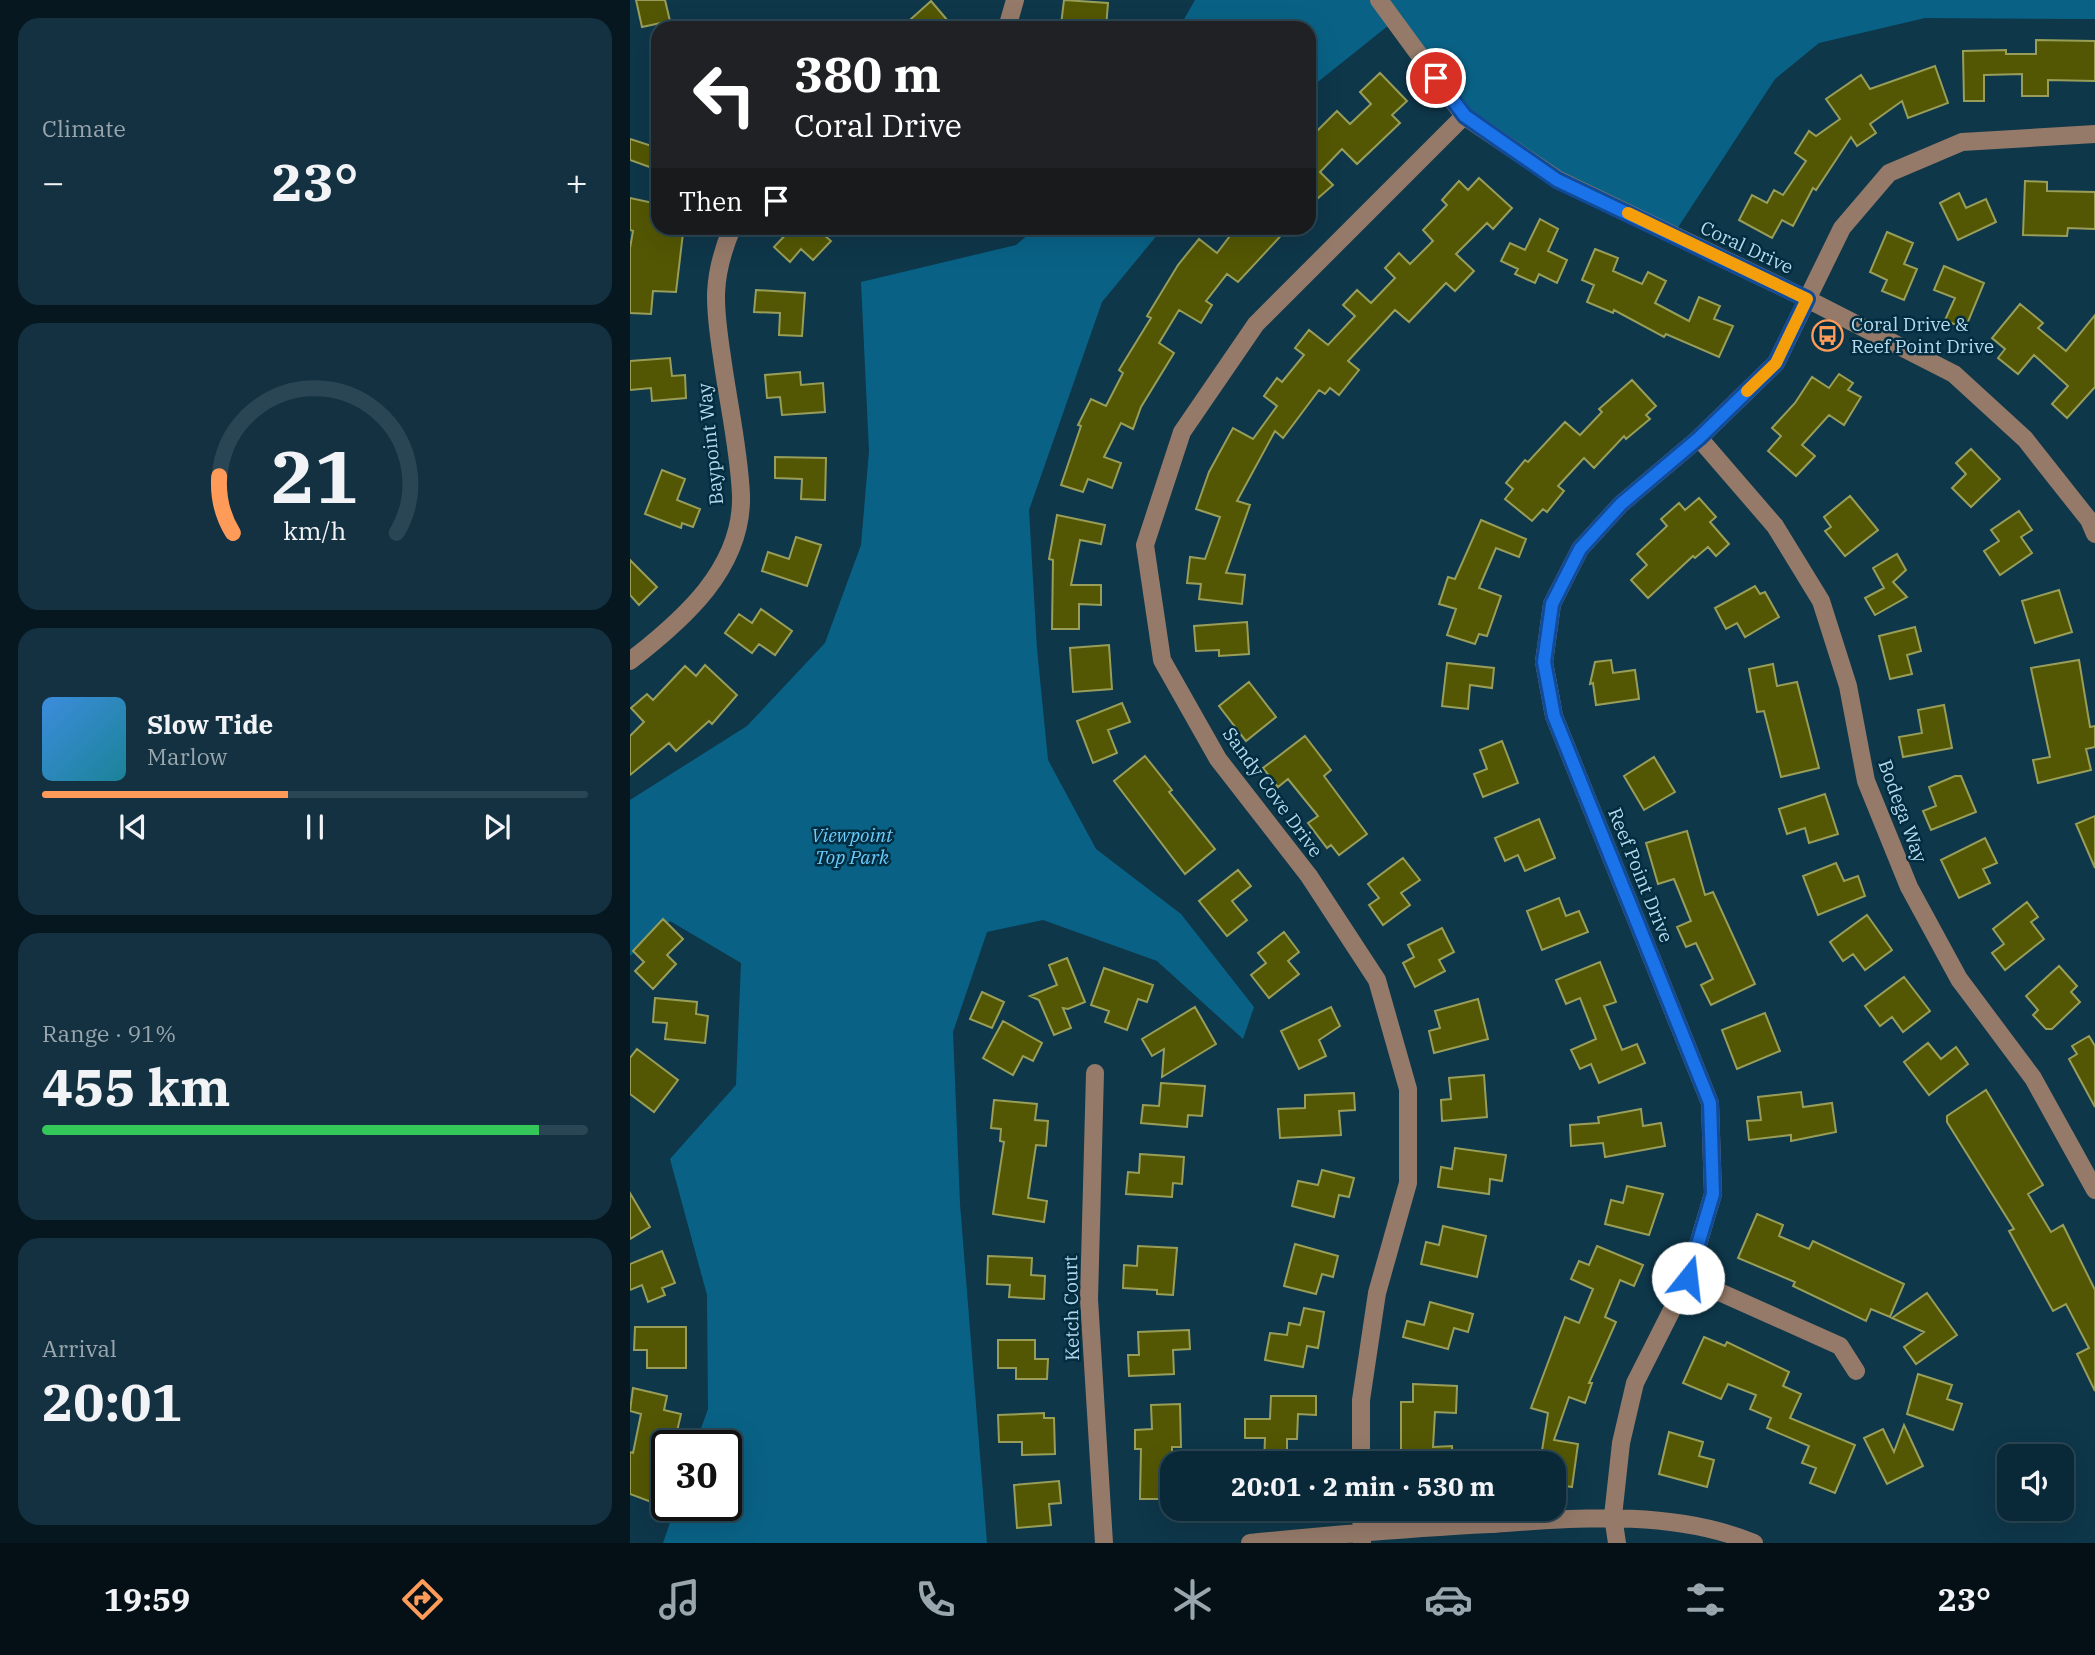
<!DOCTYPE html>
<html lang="en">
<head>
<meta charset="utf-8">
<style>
	body { margin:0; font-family:"IBM Plex Serif",serif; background:#133140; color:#f1f3f6; height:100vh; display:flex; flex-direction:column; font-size:26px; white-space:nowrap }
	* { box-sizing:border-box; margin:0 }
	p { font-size:23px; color:#99a6ae }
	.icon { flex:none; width:38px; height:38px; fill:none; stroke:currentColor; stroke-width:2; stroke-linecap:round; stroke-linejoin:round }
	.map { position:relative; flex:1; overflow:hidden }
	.drawer { display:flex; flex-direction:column; gap:18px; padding:18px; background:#06171f; width:630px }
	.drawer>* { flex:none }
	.guide { position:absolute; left:21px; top:21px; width:665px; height:214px; border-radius:21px; box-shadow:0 7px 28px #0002,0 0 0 2px #2a4553; background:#202124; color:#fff; overflow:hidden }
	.controls { position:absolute; left:1367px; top:1444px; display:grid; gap:14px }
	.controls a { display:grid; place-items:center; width:77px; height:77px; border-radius:14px; background:#0a2938; box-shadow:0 7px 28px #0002,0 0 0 2px #2a4553; font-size:35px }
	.speed { position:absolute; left:21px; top:1430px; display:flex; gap:14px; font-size:35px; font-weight:700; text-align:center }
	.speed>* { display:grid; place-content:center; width:91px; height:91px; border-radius:50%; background:#0a2938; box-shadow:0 7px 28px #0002,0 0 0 2px #2a4553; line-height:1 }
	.speed .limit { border:4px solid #111; border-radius:10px; background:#fff; color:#111 }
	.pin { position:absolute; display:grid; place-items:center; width:60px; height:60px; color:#fff; margin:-30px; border:4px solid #fff; border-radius:50%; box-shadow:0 2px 7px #0007 }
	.me { position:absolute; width:77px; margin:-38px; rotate:16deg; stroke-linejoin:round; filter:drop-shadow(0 0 5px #0008) }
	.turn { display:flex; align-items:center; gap:24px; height:147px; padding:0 28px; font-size:32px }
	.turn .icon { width:91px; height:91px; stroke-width:2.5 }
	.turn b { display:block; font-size:49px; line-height:60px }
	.then { display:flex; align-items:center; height:66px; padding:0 28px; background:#0003; gap:14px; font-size:26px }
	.big { font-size:52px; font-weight:800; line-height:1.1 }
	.drawer .widget { flex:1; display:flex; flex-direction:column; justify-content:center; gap:10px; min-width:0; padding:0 24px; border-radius:21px; background:#133140 }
	.drawer .dial { align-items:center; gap:0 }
	.dial svg { height:182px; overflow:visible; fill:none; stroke:#2a4553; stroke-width:7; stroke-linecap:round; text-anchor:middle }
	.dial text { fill:#f1f3f6; stroke:none }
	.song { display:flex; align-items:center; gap:21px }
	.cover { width:84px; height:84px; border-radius:10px; background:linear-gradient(135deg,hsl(210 70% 55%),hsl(190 70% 35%)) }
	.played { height:7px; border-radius:4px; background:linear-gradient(90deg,#fe9b58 45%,#2a4553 45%) }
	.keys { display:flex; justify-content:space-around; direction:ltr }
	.heat { display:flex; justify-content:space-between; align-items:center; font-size:38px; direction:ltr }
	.charge { height:10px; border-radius:5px; background:linear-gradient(90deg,#34c759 91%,#2a4553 0) }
	.trip { position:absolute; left:530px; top:1451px; width:406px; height:70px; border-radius:21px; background:#0a2938; box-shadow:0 7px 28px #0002,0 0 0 2px #2a4553; font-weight:800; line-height:70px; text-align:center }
	.dock { display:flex; height:112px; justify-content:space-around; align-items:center; background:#041016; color:#99a6ae }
	.dock .icon { width:49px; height:49px }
	.dock .current { color:#fe9b58 }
	.dock b { font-size:32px; color:#f1f3f6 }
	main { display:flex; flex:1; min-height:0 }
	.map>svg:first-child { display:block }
</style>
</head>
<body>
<main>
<section class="drawer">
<div class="widget"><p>Climate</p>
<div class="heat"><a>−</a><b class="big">23°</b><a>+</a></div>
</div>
<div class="widget dial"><svg viewBox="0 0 100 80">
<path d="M14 69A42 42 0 1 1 86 69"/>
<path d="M14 69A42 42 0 0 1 8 44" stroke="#fe9b58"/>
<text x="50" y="56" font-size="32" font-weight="700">21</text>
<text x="50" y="72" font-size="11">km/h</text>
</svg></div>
<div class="widget">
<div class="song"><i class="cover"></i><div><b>Slow Tide</b><p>Marlow</p></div></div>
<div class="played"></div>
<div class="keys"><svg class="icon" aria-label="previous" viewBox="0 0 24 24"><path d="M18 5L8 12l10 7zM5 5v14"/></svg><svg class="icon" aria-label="pause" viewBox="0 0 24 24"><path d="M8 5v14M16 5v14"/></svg><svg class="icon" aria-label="next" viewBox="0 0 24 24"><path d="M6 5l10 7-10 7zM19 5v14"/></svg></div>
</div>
<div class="widget"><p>Range · 91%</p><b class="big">455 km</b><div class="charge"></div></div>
<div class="widget"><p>Arrival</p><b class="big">20:01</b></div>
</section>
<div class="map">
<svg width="1465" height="1543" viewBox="0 0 1465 1543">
	<rect width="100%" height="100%" fill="#0e374a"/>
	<path fill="#096286" d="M565,0H1465V19L1295,18L1189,43L1145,79L1043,235L927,179L835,116L764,21L679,89V28H549Z
		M406,228H533L472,302L399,510L407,649L418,760L466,849L551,914L624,1007L613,1039L527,961L413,920L357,932L323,1032L330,1204L357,1543H33L46,1505H96V1446L65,1445L78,1409L77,1295L40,1159L106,1085L111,963L40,921L0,956V800L117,726L195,643L231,545L239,451L231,282L386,245Z"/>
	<path fill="#535703" stroke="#989e59" stroke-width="2" d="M6,0H35L40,21L12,27Z
		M434,0L478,3L476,28L431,25Z
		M301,1L318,21L310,28H271Z
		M1406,40L1465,41V81L1418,80V96H1392V74L1354,75V101H1334L1333,51L1376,50V54H1406Z
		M1305,66L1318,103L1278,118L1272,101L1240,124L1246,133L1227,146L1221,137L1186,190L1183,188L1163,226L1152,220L1142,238L1109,220L1122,195L1137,203L1144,190L1153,195L1176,161L1165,153L1179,131L1186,136L1210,119L1196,99L1231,75L1240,89Z
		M750,73L777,101L762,115L770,123L727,164L712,149L690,172L703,185L679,206V139L707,111L720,124L741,104L730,92Z
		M0,139L28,148V170L0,160Z
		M849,178L882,208L863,229L857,223L826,254L844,271L825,291L816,283L779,322L765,310L718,361L729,370L709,395L700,388L695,394L689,390L653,438L645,431L607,501L620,505L596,573L615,575L612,604L569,599L571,584L557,583L560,557L575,559L590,517L566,509L579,472L603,428L623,439L647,406L634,396L647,378L652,382L674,355L665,348L679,330L698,345L725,316L713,305L727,290L741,303L765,278L755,268L769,253L780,264L803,241L793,230L817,205L812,200L829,181L838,190Z
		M1395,181L1417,182V191L1465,192V229L1438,228L1437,236L1393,235Z
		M1329,193L1336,208L1356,199L1366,222L1328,240L1310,203Z
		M0,198L28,204V228L53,233L46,292L23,291L21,314L0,313V248L3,231L0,230Z
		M910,219L928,229L918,251L937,260L927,283L909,274L905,283L885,274L888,269L871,261L880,243L895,250Z
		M162,228H186L201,241L183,260L171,249L160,262L144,247Z
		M606,228H658L608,282L597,274L576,301L582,305L571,323L549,310L529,343L544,353L511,407L503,429L491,423L474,457L491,463L482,488L458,479L453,492L431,485L451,426L448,425L461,399L476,406L493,373L489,370L521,318L517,316L548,265L569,239L587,253Z
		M1257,232L1283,243L1274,264L1287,269L1274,300L1252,291L1257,280L1240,272Z
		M965,249L988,258L983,271L1012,284L1018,272L1036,281L1025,303L1059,321L1069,297L1090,306L1084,319L1103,326L1089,357L1036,334L1034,337L984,310L983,313L957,302L964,285L952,280Z
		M1314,266L1354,283L1335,329L1315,320L1325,298L1304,290Z
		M126,290L175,293L172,336L149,335L150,313L124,312Z
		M1390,304L1413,323L1408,328L1436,351L1465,315V387L1437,418L1422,404L1438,386L1404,355L1388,374L1368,358L1375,349L1362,338Z
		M40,358L42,376L55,375L56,398L22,401L21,388L0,390V361Z
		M170,372L171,385L193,383L195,412L152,415L150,397L137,398L135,375Z
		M1209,374L1223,383L1218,390L1231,397L1214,425L1199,415L1172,445L1185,456L1166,476L1138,451L1151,436L1142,428L1165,403L1182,377L1199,388Z
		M1002,380L1026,406L1016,415L1020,419L996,439L994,436L964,468L954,458L928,486L934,491L917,512L913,509L902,521L875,499L883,489L876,483L895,460L898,462L935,422L950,435L972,412L969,409Z
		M1341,449L1370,479L1341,507L1322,488L1336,474L1326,463Z
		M145,457L196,458L195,500L171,499L172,479L145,478Z
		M32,470L55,479L47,500L70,509L63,527L52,523L51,528L15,514Z
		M1220,496L1248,530L1215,556L1195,531L1201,527L1194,517Z
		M1069,498L1086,517L1080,522L1099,544L1086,556L1078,547L1065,558L1063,556L1018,598L1001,580L1017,565L1007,554L1037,526L1031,519L1049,503L1055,510Z
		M1389,511L1402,530L1391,537L1402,553L1370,575L1354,551L1369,541L1361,530Z
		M427,515L475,525L471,544L450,540L441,585H471V605L449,604V629H422L423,560L419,559Z
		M851,520L896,539L889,557L866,548L849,588L871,596L857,636L849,634L845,644L817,635L826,609L809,604L818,577L825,579Z
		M166,537L191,545L177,586L132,571L138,552L159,559Z
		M1267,554L1276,570L1263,582L1277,597L1245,615L1235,598L1254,588L1243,568Z
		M0,560L27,587L9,605L0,595Z
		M1125,586L1130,594L1135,592L1149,617L1115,637L1107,623L1096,629L1085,608Z
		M1429,590L1442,632L1405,643L1392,601Z
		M131,609L162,631L145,655L129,644L122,653L95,633L109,614L122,623Z
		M617,622L619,654L589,656V650L566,651L564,626Z
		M1285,627L1291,651L1277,655L1282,674L1260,679L1249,636Z
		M479,645L482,689L443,692L440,648Z
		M981,660L983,673L1005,670L1009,699L966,705L963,683L960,684L965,662Z
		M1449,660L1460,727L1465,726V747L1456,749L1461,770L1408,783L1403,760L1420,757L1401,668Z
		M817,663L864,668L862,688L840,685L838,709L812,706Z
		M1143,664L1147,686L1167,682L1189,768L1151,777L1134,711L1127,712L1119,669Z
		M75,665L107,695L82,724L79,721L46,751L39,743L0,775V736L14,722L1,708L17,694L23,700L55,666L66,676Z
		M619,682L646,717L616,741L589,706Z
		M492,703L500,722L478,730L487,753L463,763L447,721Z
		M1314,705L1322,748L1273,757L1269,737L1292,733L1288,710Z
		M675,736L701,770L694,776L737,834L709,855L701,845L697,848L678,823L688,816L658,779L648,787L633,768Z
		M872,741L888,783L853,797L844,774L857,769L850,750Z
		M515,756L542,790L539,792L585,849L555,874L484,781Z
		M1024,757L1045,792L1014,810L994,776Z
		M1325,776H1331L1346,812L1301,830L1293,811L1306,806L1299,787Z
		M1195,794L1208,834L1179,843L1175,828L1157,834L1149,809Z
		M1465,816V868L1446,824Z
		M909,819L925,858L895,871L888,855L875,861L865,838Z
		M1057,831L1075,895L1083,892L1125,984L1081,1005L1071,985L1083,979L1066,943L1056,947L1047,927L1061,921L1044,879L1028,884L1016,843Z
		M1355,838L1367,863L1353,869L1360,883L1329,898L1311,860Z
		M773,858L790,880L771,893L780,905L753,925L739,905L749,898L738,884Z
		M1206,863L1214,881L1228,876L1235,896L1188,915L1173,876Z
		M608,870L621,886L602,901L617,920L597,936L569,901Z
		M929,898L936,916L949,911L958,932L912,950L897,911Z
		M1397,902L1408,917L1401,922L1414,939L1375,970L1362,953L1374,944L1363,929Z
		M1237,915L1262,950L1235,970L1223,954L1213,961L1200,942Z
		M33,919L53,939L37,955L46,964L23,989L5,971L14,962L3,951Z
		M812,928L824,952L809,960L815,971L785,987L773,963L784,957L778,945Z
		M654,932L669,952L658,961L669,974L639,998L621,975L636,963L628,953Z
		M437,958L455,1002L438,1009L433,1008L441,1028L424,1035L409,1000L400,996L427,985L419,965Z
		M970,962L986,1002L974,1006L992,1050L1007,1044L1015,1063L969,1083L961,1064L950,1069L941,1050L966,1039L950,998L936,1004L926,980Z
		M1429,966L1447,986L1441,992L1450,1002L1422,1029H1416L1403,1015L1408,1010L1396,996Z
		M474,968L523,985L517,1002L508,999L497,1030L475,1022L479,1011L461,1005Z
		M1274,977L1300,1011L1273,1032L1262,1017L1250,1026L1235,1006Z
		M352,992L374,1002L362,1028L340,1019Z
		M25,998L67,1002L66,1014L78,1016L75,1043L35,1039L37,1023L23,1022Z
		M848,999L858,1039L804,1053L799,1031L810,1028L805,1011Z
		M565,1007L586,1044L532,1077L534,1049L522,1056L512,1039Z
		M701,1007L710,1026L689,1040L696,1056L669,1069L651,1031Z
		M1135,1013L1150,1051L1107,1069L1092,1030Z
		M373,1021L412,1043L403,1061L393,1056L383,1075L353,1058Z
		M1459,1036L1465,1046V1107L1439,1059L1447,1054L1442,1046Z
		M1298,1043L1311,1059L1326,1047L1338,1064L1299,1095L1274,1062Z
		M7,1049L48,1080L24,1112L0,1094V1058Z
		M854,1075L857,1117L812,1121L811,1100L821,1099L819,1078Z
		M531,1083L575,1086L572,1116L558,1115L557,1127L511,1123L513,1105L529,1106Z
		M1356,1090L1413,1185L1398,1194L1421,1232L1433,1225L1465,1290V1391L1447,1354L1459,1348L1436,1304L1423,1311L1379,1231L1384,1229L1317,1122V1116Z
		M1171,1092L1173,1107L1202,1103L1206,1132L1161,1141V1135L1119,1140L1117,1121L1131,1120L1128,1097Z
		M724,1093L725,1110L709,1111L711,1135L650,1138L648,1109L675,1108V1095Z
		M364,1100L407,1104L405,1120L418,1121L416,1146L406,1145L398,1198L417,1201L414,1222L363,1214L374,1142L370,1141L371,1129L361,1128Z
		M1011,1109L1013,1126L1031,1123L1035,1146L975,1157L973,1143L941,1146L940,1125L969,1123L968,1117Z
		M825,1148L876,1155L872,1181L860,1179L859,1194L808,1187L811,1167L822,1169Z
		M510,1154L554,1157L552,1184L543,1183L542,1197L496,1194L498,1172L509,1173Z
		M692,1170L724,1178L719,1197L709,1195L704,1217L662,1206L668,1181L688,1185Z
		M997,1186L1033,1194L1019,1235L975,1224L981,1200L993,1203Z
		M0,1193L20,1227L0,1239Z
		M1127,1214L1153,1225L1149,1236L1179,1249L1183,1241L1274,1284L1260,1317L1241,1309L1236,1321L1163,1286L1165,1282L1108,1258Z
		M813,1226L856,1236L847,1277L791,1264L796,1242L809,1245Z
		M665,1244L708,1256L703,1277L692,1274L686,1294L654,1286Z
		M508,1246L547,1248L543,1295L527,1294V1290L493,1288L494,1265L507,1266Z
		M967,1246L1013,1265L1004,1286L990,1280L975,1317L986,1322L959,1383H962L955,1403L939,1397L924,1440L948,1444L942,1487L924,1484V1463H910L918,1413L901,1408L935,1317L949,1323L963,1289L941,1279L949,1261L959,1265Z
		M32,1251L45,1283L32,1288L35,1295L18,1302L12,1285L0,1290V1264Z
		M358,1256L402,1258L401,1275L415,1276L414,1299L379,1297L380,1285L357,1284Z
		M1297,1293L1327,1335L1286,1364L1274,1347L1294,1332L1262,1318Z
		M800,1302L843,1314L838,1332L824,1328L818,1349L773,1337L777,1321L794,1325Z
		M674,1308L694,1312L688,1348L677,1346L673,1367L635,1360L640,1333L657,1335L659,1323L670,1325Z
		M5,1327H56V1368H17V1350H4Z
		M559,1330L560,1349L543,1350L544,1374L499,1376L498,1355H509L508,1332Z
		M1074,1337L1095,1346L1097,1342L1159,1372L1153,1386L1171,1394L1160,1418L1225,1445L1205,1493L1180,1483L1186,1468L1172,1463L1179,1446L1137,1428L1141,1418L1120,1409L1126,1395L1098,1384L1091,1399L1053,1383Z
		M368,1340H405V1359H418L417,1379H386V1368H368Z
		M1288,1374L1322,1385L1317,1399L1332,1404L1323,1430L1277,1414Z
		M783,1384L827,1386L826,1413L805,1412L803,1447L822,1446L823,1463H771V1402H783Z
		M3,1388L37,1396L34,1410L51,1414L45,1440L37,1438V1468L24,1503L0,1494V1452L3,1453L11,1414L0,1411Z
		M641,1396H686V1415L668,1414L667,1439H657V1463H634L635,1438H615V1419H640Z
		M550,1404L551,1447H542V1499H510L511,1449H505V1430L522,1429L521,1405Z
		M414,1413V1418H424L425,1454L392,1455V1442H369L368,1415Z
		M1274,1425L1293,1466L1257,1484L1234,1438L1253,1429L1264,1452Z
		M1039,1432L1073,1442L1069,1456L1084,1460L1077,1487L1029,1474Z
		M429,1481L431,1503L419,1504L421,1525L387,1528L384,1485Z"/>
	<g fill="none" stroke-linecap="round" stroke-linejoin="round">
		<path stroke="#957a69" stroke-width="18" d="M749,0L834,116L927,179L1177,299L1324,374L1395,439L1459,520L1465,534
			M377,28L385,0
			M1069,438L1145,526L1191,601L1218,686L1236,781L1279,887L1329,979L1403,1078L1465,1190
			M0,661C53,620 113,568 111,495C109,449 98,402 92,357C84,305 81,278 102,228
			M465,1073L459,1299L474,1543
			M1058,1278L1210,1346L1226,1371
			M731,1463V1400L747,1293L778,1183V1089L747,980L679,876L588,759L532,660L515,545L552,432L626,324L834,116
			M731,1508L732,1543
			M620,1543C700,1535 780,1528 860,1524C948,1518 1041,1509 1124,1543
			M987,1543L983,1516L991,1443L1005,1383L1058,1278L1083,1194L1080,1103L924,716L914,662L922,604L950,549L991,504L1069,438L1146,363L1212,228L1259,173L1332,142L1465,134"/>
	</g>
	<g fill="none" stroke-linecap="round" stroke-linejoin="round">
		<defs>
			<path id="route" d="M806,78L835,116L927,180L1177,299L1146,363L1069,438L991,504L950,549L922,604L914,662L924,716L1080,1103L1083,1194L1058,1278"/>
		</defs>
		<use href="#route" stroke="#114b97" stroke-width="18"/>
		<use href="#route" stroke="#1a73e8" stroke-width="12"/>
		<path stroke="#f59e0b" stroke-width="12" d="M998,213L1177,299L1146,363L1117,391"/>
	</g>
	<defs>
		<symbol id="bus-ring" viewBox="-11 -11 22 22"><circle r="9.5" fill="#022c3f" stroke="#fe9b58" stroke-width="1.5"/><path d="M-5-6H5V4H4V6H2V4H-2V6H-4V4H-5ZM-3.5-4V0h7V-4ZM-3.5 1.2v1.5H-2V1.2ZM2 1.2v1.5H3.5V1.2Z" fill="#fe9b58"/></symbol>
	</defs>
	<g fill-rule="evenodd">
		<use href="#bus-ring" x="1180" y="318" width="35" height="35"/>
	</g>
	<g text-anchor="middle" stroke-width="5" stroke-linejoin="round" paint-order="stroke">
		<g font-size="19" fill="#b5d8ec" stroke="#022c3f">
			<text transform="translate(1117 247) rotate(25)" y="7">Coral Drive</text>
			<text transform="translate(80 444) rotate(-96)" y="7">Baypoint Way</text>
			<text transform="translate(643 792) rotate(54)" y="7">Sandy Cove Drive</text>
			<text transform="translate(1273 811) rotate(70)" y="7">Bodega Way</text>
			<text transform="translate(1011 875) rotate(68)" y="7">Reef Point Drive</text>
			<text transform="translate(441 1308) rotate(-91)" y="7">Ketch Court</text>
		</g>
		<g font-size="19" fill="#b5d8ec" stroke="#022c3f" text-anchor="start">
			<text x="1221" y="331">Coral Drive &amp;<tspan x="1221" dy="22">Reef Point Drive</tspan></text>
		</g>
		<g font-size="19" font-style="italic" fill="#6cccfd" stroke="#022c3f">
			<text x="222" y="842">Viewpoint<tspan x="222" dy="22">Top Park</tspan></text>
		</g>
	</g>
</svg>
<div class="controls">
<a><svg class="icon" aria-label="sound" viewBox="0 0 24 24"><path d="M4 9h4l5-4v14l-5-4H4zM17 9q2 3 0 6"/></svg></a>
</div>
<div class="speed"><div class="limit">30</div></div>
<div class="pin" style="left:806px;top:78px;background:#d93025"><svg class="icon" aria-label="arrive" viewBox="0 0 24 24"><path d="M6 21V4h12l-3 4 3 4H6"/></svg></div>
<svg class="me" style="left:1058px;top:1278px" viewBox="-20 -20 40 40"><circle r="19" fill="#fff"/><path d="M0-13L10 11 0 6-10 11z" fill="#1a73e8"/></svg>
<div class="trip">20:01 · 2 min · 530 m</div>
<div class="guide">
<div class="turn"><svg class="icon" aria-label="left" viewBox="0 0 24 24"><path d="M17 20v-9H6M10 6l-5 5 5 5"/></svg><div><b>380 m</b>Coral Drive</div></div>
<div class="then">Then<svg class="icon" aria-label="arrive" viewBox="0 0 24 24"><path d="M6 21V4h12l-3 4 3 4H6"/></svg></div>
</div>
</div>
</main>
<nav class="dock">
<b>19:59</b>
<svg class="icon current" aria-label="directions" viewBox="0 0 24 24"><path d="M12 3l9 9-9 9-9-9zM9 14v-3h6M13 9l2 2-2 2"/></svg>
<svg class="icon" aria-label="music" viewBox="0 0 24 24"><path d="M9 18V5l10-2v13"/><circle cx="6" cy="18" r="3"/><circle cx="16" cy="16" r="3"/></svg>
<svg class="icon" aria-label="phone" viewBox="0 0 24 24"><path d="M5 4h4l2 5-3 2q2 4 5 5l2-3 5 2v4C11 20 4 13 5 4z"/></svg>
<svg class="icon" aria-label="climate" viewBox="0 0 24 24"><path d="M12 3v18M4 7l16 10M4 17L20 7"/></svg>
<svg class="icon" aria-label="car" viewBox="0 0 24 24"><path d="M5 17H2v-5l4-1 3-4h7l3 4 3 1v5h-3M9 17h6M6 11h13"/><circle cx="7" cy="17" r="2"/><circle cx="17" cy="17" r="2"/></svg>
<svg class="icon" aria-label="filters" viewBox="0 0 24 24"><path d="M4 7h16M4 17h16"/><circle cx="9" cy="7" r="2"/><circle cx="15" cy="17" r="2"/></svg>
<b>23°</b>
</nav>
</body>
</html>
